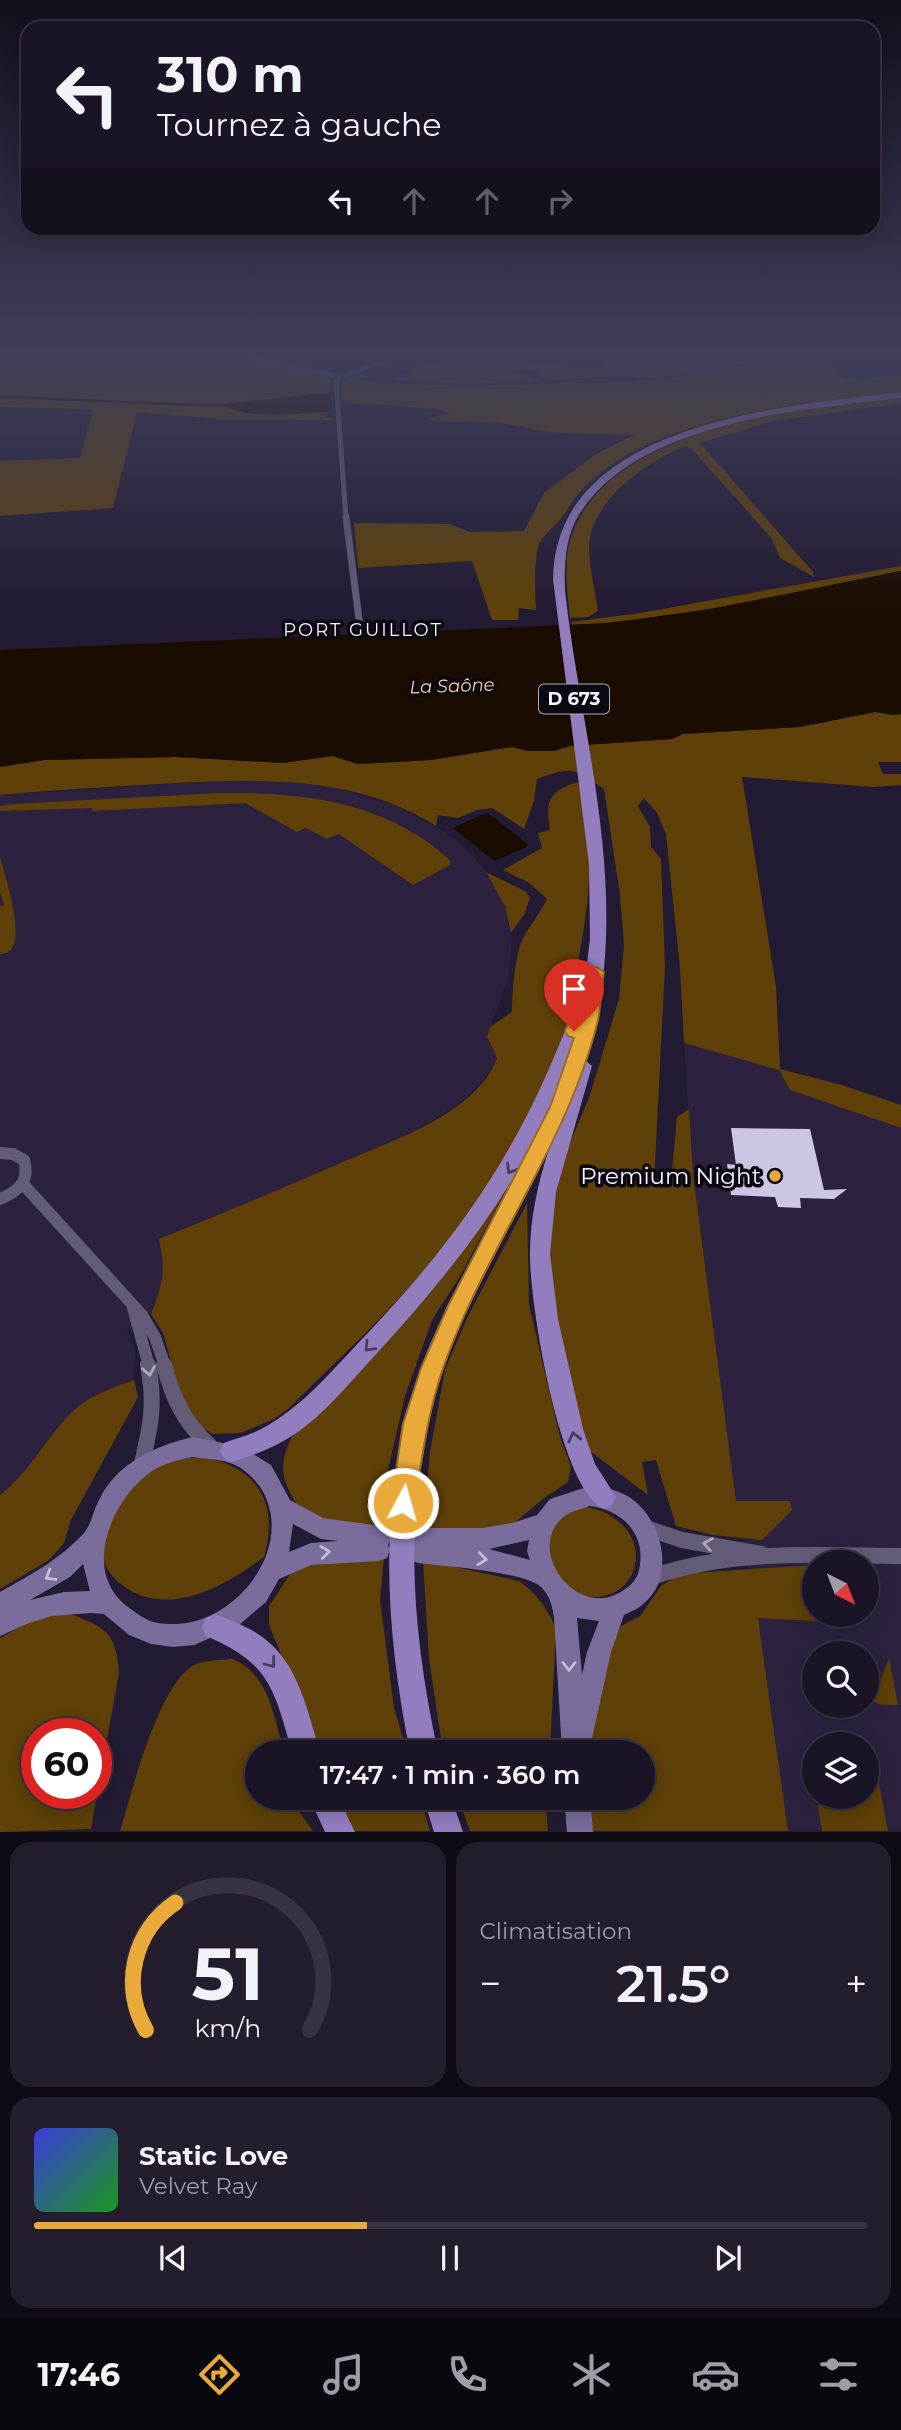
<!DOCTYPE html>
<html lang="fr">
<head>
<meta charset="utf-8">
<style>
	body { margin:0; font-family:Montserrat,sans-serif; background:#231d2e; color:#f1f3f6; height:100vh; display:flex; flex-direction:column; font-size:26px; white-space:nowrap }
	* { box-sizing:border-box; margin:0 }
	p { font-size:23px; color:#9f9ea7 }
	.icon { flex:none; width:38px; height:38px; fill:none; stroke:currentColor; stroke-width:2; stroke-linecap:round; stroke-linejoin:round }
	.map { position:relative; height:1832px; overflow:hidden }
	.panel { display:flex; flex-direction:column; gap:10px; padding:10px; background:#0e0b15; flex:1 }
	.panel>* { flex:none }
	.hud { position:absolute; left:21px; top:21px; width:859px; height:214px; border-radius:21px; box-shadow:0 4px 18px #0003,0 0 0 2px #383343; background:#1a1426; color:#f1f3f6; overflow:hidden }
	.needle { width:46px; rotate:138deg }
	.buttons { position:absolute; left:802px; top:1550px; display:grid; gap:14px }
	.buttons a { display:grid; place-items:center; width:77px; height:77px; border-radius:50%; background:#1a1426; box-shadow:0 4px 18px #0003,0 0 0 2px #383343; font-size:35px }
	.speed { position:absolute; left:21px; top:1718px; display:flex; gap:14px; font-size:35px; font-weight:700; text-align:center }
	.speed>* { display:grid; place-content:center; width:91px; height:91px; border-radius:50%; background:#1a1426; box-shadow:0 4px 18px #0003,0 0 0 2px #383343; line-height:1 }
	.speed .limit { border:10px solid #d22; background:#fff; color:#111 }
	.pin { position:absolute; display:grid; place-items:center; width:60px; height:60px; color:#fff; margin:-72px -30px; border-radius:50% 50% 50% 0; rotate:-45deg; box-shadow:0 0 7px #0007 }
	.pin .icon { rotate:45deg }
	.me { position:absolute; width:77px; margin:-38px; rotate:6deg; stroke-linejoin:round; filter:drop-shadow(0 0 5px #0008) }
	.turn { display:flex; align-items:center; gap:24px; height:147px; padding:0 21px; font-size:32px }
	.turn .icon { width:91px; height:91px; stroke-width:2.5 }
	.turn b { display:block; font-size:49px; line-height:60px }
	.lanes { display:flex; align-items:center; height:66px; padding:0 21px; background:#0003; justify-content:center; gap:35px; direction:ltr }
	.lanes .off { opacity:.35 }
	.big { font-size:52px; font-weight:600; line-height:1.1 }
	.panel .tile { flex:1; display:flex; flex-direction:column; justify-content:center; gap:10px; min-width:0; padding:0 24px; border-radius:21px; background:#231d2e }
	.panel .dial { align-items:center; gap:0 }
	.dial svg { height:182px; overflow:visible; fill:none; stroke:#383343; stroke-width:7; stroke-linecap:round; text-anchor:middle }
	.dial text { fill:#f1f3f6; stroke:none }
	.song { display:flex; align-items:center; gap:21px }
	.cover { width:84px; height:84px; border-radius:10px; background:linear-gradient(135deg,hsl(240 70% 55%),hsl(120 70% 35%)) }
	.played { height:7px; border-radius:4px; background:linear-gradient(90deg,#eaaa39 40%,#383343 40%) }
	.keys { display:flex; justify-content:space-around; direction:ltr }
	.heat { display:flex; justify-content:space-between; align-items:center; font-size:38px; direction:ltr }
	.panel .tiles { flex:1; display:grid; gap:10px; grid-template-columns:1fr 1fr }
	.tile:last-child { grid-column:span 2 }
	.trip { position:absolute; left:245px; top:1740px; width:410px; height:70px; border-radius:35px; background:#1a1426; box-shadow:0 4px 18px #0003,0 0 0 2px #383343; font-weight:600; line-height:70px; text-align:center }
	.tabs { display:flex; height:112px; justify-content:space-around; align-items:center; background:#0a080f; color:#9f9ea7 }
	.tabs .icon { width:49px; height:49px }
	.tabs .on { color:#eaaa39 }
	.tabs b { font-size:32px; color:#f1f3f6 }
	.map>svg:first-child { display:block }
</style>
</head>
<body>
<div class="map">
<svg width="901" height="1832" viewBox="0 0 901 1832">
	<rect width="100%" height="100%" fill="#231b33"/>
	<path fill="#2c2240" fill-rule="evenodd" d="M277,780L337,788L397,806L445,832L471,854L491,878L505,906L512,943L508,978L487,1037L497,1058L493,1070L465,1099L425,1126L267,1196L160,1239L164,1269L162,1287L151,1314L127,1330L135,1350L134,1380L97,1394L71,1413L20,1480L0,1495V795L219,781Z
		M684,1043L780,1070L790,1090L901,1128V1831H788L758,1618L736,1501L693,1174ZM814,1563H866V1615H814ZM814,1654H866V1706H814ZM814,1745H866V1797H814Z"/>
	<path fill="#5e4008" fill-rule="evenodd" d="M0,353H225L331,377L329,394H312L212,405L0,395Z
		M615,353H627L626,359L640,353H752L760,356L818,353L649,378H633L634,375L544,381L540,371L500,368C511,374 527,375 540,381L466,384L396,380L427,363L462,368L471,356L562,365L565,369L625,368L602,366Z
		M813,355L846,380L901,375V392C802,404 651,414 580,492C573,500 567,510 561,518C554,528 542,535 538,547C534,562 535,593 536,610L519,608L518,620H492L472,561L358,568L354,523L450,524L470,532L524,531L544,493L596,454L634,435L554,433L500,423L432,421L430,418L450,414L437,409L340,402L343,381L346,378L383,383L468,386L651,381Z
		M901,397V403L770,422L700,443L813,572L814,577L780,558L772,539L692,449L685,446C647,461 590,501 589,547C589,567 595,590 598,611L588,617L570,618C568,596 564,571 568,549C595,426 801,409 901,397Z
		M0,398L227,407C252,419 301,413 329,411L323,415L333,420L219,419L137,412L113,508L0,516V461L80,458L93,409L0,407Z
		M901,566V571C792,593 683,619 572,625L571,622L640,613Z
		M875,712L894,715L901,714V762H878L883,774H901V785L874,787L742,777L776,987L780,1069L842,1085L901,1105V1128L790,1090L779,1070L684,1043L680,968L666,834L657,813L644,798L638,806L650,827L651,847L661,859L665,966L654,1184L671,1181L677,1117L689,1109L693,1174L736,1501H790L792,1510L762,1540L713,1535L676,1526L656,1460L642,1462L648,1495L590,1451L581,1432L547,1278L557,1173L589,1098L619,999L624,945L620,895L604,789C572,768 574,766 537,779L534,801L524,829L492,808L477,810L458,818L438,815L436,826C353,773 254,779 160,784C107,787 53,790 0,795V767L44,760L176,757L283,763L332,756L358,764L431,760L512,747L527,751H554L570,746L672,739L683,734L800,727Z
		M578,782C596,836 590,900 579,956C573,985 570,1016 560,1044C531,1122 481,1204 427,1267C385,1317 335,1362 289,1408L274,1419L240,1433L212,1434L196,1422L180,1393L163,1333L151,1314C163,1284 166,1270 159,1239C224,1213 288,1186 352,1158C376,1148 401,1138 425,1126C452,1112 487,1088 497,1058L487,1037L490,1027L512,1012C512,993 515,952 524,936C532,923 540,913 547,899L528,882L503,870L542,848L538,833L550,830C545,800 549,791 578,782Z
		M219,793C303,792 385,801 450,860V865L413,885L339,834L327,839L306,828L297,832L245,803L92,811V808L0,811V806L12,804Z
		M0,857C4,874 33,955 0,954V906L4,905L0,892Z
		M486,872L525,891L530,897L525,913L511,933L505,906Z
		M511,1181L459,1278L432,1320L405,1396L384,1487L386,1530L348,1525L302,1513C283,1482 276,1470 292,1436Z
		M527,1203L529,1305L560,1437L571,1467L568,1482L544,1498L506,1530L423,1532L430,1452L445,1370L467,1318Z
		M134,1380L138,1397L71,1520L64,1543L49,1560L0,1589V1495C30,1472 45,1439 71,1413C89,1395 112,1388 134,1380Z
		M205,1457C259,1469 279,1504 264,1557C227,1584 177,1615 131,1591C121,1585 109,1575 105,1564C92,1530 128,1482 158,1467C173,1459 188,1458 205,1457Z
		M586,1507C619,1512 648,1542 631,1576C617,1602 582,1603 561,1584C558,1581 555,1574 553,1570C537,1540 554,1514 586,1507Z
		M384,1557L380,1600L394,1708L407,1752H312L304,1710L269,1625V1606L292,1571L314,1562Z
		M423,1560L519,1581C537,1593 547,1609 556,1628L550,1752H443L429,1658Z
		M814,1565V1615H848L850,1623L758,1618L788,1831H591L588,1797H642V1752H588L607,1650L621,1626L640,1616L661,1586L674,1578L692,1573Z
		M68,1613C105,1627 116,1631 119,1673L91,1829L0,1832V1638L33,1620ZM37,1734H96V1794H37Z
		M889,1658L898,1705H881L873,1701Z
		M232,1659C269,1673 274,1717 284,1752H257V1797H296L300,1813L313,1831H120C132,1792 158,1685 194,1665C205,1660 220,1660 232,1659Z
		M866,1757L874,1758L888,1831H822L818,1806L821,1797H866Z
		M333,1797H420L430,1831H352Z
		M458,1797H545L548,1831H470Z"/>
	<path fill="#1a0c00" d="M312,394H329L335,407L329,411C301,413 251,419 227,407L229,404Z
		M901,571V714L894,715L875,712L800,727L683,734L672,739L570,746L554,751H527L512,747L431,760L358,764L332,756L283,763L176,757L44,760L0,767V650L610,623L710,609Z
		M483,814H489L528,844L527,847L494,861L453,828Z"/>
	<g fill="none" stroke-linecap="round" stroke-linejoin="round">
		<path stroke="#1a0c00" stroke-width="2" d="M0,397L227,406"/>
	</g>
	<path fill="#cec5e5" d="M731,1128L810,1129L824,1190L847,1189L834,1199L800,1198L801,1208L778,1207L775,1197L731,1195L727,1164L736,1165Z"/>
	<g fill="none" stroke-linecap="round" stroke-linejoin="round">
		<path stroke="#635b77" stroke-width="5" d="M230,353L340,377
			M346,518L336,381L340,377L408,353"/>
		<path stroke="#635b77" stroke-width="7" d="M346,517L360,627"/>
		<path stroke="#635b77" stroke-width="12" d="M0,1153L13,1154L24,1160C30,1181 19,1191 0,1199
			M23,1184L142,1315L155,1337L165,1366
			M133,1308L149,1366"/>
		<path stroke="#635b77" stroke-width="16" d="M164,1365C173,1399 184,1422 210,1446
			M141,1467C150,1429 156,1405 148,1365
			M646,1528L682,1540L761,1554
			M652,1577C732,1549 817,1555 901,1556"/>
		<path fill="#7a6c9b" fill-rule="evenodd" d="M193,1437L242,1447L271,1465L290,1500L323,1518L381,1526L389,1529L392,1537L388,1545L390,1550L387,1558L379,1561L311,1565L279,1579L266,1602L238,1626L194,1645L173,1647L151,1644L129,1635L104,1614L91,1613L52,1616L29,1623L0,1636V1592C30,1575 59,1560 83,1534C91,1526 93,1511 99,1500C117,1463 154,1446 193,1437ZM193,1457C205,1459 219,1459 230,1463C243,1467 255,1479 262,1490C295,1547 238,1621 177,1624C167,1624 155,1624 146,1619C140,1616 134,1611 128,1607C81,1572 111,1502 148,1474C161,1464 177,1460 193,1457ZM293,1524L321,1539L338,1541L311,1543L289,1552ZM83,1564L90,1591L64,1592L30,1600L70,1577Z
			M590,1486C608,1487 627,1492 640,1506C664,1530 674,1580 643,1604C638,1609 630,1612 624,1615L611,1652L589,1752H562L554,1617C552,1605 550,1596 541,1587C526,1572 442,1566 418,1563L410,1560L407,1552L411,1544L409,1539L412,1531L420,1528H483L512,1523L537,1515L550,1499ZM590,1506C623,1510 647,1535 639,1570C637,1581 628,1588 619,1593C573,1618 524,1546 565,1516C571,1511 582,1509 590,1506ZM529,1540L527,1551L530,1560L489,1549ZM577,1618L599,1621L587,1652L582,1675Z
			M564,1797H590L593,1832H567Z"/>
		<path fill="#927dbe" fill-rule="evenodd" d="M901,392V398C804,409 637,422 580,513C565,536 564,564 565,591C582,745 636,906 585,1060L592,1066L556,1192L550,1254L558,1319L583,1429L595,1464L616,1497L612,1505L604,1509C560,1491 529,1301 530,1253C530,1218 538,1183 549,1149C517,1217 475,1283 449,1354C400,1484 409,1619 438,1752H410C382,1614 376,1472 432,1340C462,1272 502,1209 534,1142C490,1224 431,1295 368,1363C345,1388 323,1415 295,1434C276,1447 254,1455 232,1462L224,1459L220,1451L224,1443C237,1438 251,1435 263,1428C304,1406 334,1368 365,1336C460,1236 522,1146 570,1017L573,1013L581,1011L590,939L589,864L553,579C555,422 786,406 901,392Z
			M215,1614C232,1621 250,1627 265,1639C299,1665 308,1713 320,1752H292C274,1689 270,1663 206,1636L202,1627L206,1618Z
			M309,1797H338L355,1832H325Z
			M423,1797H451L463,1832H434Z"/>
	</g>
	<defs><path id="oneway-chevron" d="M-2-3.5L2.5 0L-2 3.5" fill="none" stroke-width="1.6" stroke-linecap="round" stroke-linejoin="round" transform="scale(1.75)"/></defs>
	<g stroke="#483d5f">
		<use href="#oneway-chevron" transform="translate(511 1169) rotate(121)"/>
		<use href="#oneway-chevron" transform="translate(369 1347) rotate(134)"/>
		<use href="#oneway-chevron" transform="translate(574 1437) rotate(-104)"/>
		<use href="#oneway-chevron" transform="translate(271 1663) rotate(52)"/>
	</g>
	<g stroke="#aca7ba">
		<use href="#oneway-chevron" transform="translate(149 1371) rotate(80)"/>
		<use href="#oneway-chevron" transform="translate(708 1544) rotate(-171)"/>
	</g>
	<g stroke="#c4bdd6">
		<use href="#oneway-chevron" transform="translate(325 1552) rotate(-7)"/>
		<use href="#oneway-chevron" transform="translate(482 1559) rotate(7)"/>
		<use href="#oneway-chevron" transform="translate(50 1576) rotate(149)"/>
		<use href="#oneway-chevron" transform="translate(569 1666) rotate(90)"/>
	</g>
	<linearGradient id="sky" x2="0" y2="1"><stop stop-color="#130f1c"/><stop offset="0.58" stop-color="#3f3f5b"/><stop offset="1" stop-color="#3f3f5b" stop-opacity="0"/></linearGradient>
	<rect width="901" height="610" fill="url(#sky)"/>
	<path fill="#eaaa39" stroke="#986e25" stroke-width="2" d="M596,967L604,972C602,988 601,1004 598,1020C568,1144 485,1249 443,1368C428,1412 422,1457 415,1503L412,1512L403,1515L395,1512L391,1503L403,1424L421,1368L448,1306L550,1107L574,1038L568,1036L565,1031L587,972Z"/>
	<circle fill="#eaaa39" stroke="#0b0812" stroke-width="2.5" cx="775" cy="1176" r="7"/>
	<g text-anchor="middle" stroke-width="7" stroke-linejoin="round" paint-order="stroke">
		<g font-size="18" letter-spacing="2" fill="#f5f3fd" stroke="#0b0812">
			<text x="363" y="636">PORT GUILLOT</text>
		</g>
		<g font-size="18" font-style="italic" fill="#f9d298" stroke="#0b0812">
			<text transform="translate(452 686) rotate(-2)" y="6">La Saône</text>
		</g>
		<rect fill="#0b0812" stroke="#afacb6" stroke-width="2" x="539" y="684.5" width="70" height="29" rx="5"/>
		<g font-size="18" font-weight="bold" fill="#f5f3fd">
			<text x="574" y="705">D 673</text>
		</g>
		<g font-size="23" fill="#f5f3fd" stroke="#0b0812" text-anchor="end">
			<text x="761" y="1184">Premium Night</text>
		</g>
	</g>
</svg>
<div class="buttons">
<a><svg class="needle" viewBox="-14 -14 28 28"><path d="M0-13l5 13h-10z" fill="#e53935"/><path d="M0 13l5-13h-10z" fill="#9f9ea7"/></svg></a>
<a><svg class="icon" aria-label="search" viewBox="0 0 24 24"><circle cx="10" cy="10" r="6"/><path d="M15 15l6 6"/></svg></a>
<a><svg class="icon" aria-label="layers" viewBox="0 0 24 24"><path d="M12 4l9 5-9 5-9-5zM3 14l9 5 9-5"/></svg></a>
</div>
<div class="speed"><div class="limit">60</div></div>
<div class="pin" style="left:574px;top:1031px;background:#d93025"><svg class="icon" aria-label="arrive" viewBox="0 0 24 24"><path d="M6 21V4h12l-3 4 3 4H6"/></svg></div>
<svg class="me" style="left:403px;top:1503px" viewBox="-20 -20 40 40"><circle r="17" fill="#eaaa39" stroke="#fff" stroke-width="3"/><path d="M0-11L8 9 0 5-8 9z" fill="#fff"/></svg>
<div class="trip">17:47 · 1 min · 360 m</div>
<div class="hud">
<div class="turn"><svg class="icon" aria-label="left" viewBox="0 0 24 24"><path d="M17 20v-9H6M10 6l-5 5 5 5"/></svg><div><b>310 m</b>Tournez à gauche</div></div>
<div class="lanes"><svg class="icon" aria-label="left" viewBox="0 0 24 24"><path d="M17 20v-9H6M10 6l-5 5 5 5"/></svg><svg class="icon off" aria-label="ahead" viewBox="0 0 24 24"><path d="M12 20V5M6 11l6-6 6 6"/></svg><svg class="icon off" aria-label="ahead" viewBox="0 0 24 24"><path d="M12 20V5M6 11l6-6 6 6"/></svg><svg class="icon off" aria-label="right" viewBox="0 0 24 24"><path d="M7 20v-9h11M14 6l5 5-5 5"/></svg></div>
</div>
</div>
<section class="panel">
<div class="tiles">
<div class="tile dial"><svg viewBox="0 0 100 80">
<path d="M14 69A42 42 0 1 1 86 69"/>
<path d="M14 69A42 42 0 0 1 27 13" stroke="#eaaa39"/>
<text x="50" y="56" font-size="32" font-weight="700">51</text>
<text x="50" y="72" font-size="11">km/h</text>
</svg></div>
<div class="tile"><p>Climatisation</p>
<div class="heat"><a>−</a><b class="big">21.5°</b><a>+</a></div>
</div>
<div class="tile">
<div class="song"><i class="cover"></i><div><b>Static Love</b><p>Velvet Ray</p></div></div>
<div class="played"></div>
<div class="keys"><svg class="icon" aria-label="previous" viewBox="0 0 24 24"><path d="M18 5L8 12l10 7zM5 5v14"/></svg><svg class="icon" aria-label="pause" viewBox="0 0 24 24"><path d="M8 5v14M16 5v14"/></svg><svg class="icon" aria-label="next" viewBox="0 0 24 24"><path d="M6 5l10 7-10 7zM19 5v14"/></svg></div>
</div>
</div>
</section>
<nav class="tabs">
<b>17:46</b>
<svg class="icon on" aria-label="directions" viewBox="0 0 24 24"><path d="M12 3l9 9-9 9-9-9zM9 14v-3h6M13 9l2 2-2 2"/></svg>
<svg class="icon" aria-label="music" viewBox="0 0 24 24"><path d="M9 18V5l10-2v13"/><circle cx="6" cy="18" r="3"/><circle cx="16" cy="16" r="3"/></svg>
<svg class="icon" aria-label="phone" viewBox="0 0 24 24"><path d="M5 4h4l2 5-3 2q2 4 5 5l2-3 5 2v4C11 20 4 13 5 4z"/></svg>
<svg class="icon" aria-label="climate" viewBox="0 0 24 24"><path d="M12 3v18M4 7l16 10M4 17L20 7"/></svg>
<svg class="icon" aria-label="car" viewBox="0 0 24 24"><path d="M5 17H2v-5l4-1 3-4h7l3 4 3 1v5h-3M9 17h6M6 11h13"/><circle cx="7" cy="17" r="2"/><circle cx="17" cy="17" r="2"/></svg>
<svg class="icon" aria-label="filters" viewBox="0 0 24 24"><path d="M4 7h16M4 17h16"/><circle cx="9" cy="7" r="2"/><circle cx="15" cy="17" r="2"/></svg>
</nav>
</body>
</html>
